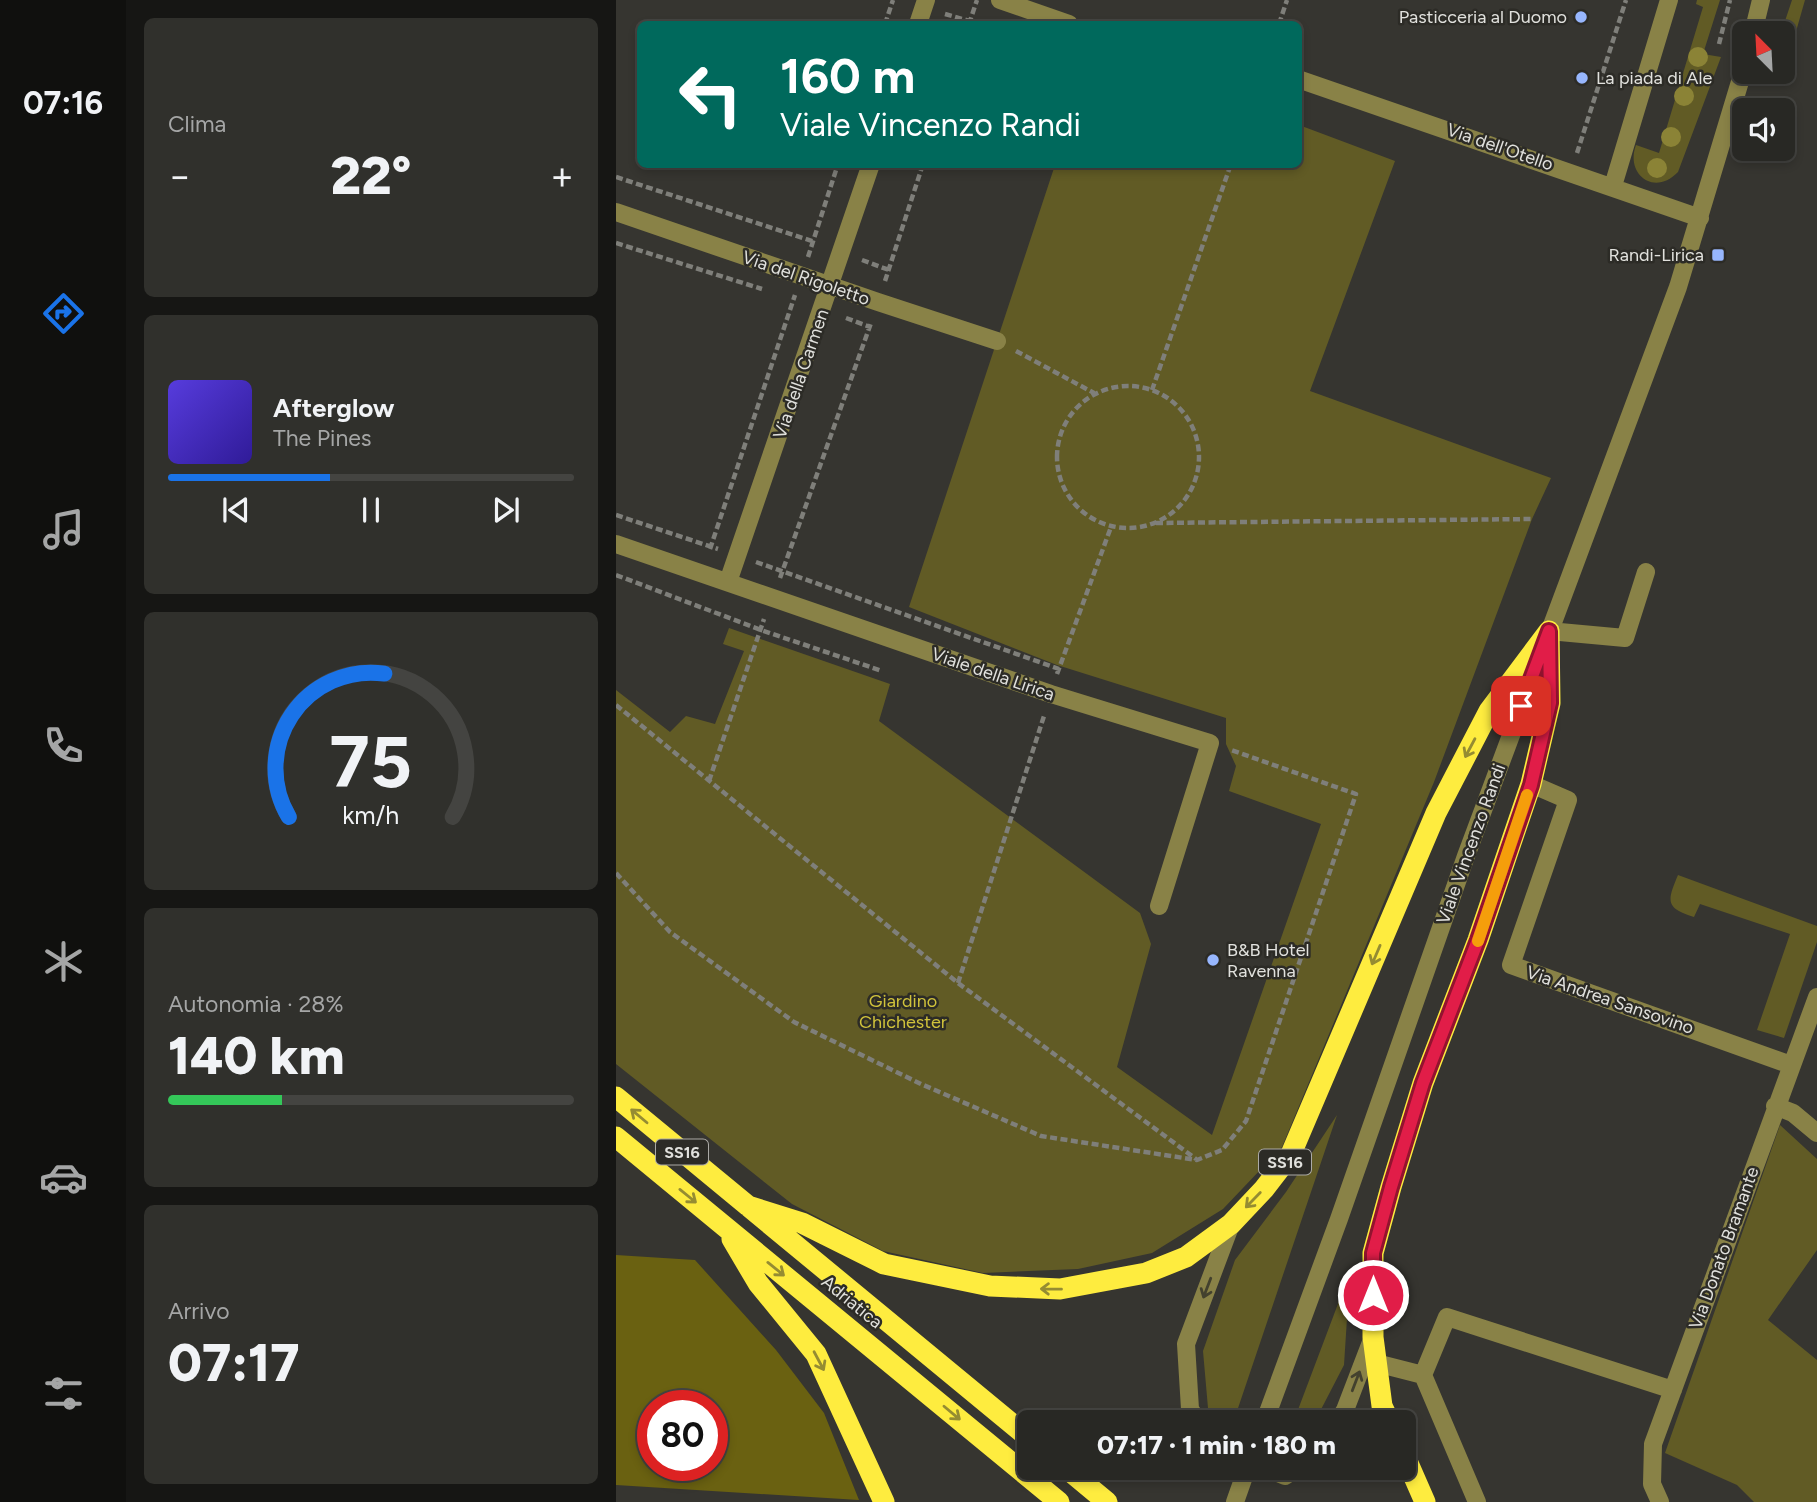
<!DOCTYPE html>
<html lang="it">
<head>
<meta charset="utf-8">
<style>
	body { margin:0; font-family:Figtree,sans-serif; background:#30302c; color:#f1f3f6; height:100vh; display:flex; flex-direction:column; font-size:26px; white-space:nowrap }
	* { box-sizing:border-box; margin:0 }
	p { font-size:23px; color:#a5a6a6 }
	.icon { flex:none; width:38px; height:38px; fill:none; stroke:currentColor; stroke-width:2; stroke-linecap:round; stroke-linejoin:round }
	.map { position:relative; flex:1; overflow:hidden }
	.side { display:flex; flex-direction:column; gap:18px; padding:18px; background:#161614; width:490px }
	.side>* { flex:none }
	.banner { position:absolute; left:21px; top:21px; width:665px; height:147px; border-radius:10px; box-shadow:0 4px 10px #0003,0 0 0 2px #444441; background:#00695c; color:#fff; overflow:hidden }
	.needle { width:46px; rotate:336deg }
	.buttons { position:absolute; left:1116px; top:21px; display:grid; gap:14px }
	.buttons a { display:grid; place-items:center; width:63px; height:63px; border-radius:10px; background:#282824; box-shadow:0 4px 10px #0003,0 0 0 2px #444441; font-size:35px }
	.speed { position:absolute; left:21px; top:1390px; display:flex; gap:14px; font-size:35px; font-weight:700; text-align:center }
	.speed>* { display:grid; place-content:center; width:91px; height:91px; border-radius:50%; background:#282824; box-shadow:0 4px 10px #0003,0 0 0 2px #444441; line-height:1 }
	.speed .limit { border:10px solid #d22; background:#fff; color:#111 }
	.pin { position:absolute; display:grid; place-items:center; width:60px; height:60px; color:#fff; margin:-30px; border-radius:14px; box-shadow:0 4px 10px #0006 }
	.me { position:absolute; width:77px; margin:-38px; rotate:0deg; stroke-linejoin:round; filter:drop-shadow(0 0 5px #0008) }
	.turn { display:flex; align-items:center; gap:24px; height:147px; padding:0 28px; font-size:32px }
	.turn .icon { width:91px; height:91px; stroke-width:2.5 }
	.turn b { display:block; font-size:49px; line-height:60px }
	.big { font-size:52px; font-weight:800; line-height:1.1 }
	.side .widget { flex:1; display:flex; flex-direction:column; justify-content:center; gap:10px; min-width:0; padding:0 24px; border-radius:10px; background:#30302c }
	.side .dial { align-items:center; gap:0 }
	.dial svg { height:182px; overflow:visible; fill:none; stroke:#444441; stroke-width:7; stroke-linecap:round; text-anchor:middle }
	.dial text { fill:#f1f3f6; stroke:none }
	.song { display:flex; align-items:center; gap:21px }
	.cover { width:84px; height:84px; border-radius:10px; background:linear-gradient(135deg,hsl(250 70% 55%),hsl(250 70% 35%)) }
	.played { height:7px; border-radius:4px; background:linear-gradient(90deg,#1a73e8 40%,#444441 40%) }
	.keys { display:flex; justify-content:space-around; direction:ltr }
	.heat { display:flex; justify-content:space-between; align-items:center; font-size:38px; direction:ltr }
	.charge { height:10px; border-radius:5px; background:linear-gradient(90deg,#34c759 28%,#444441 0) }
	.trip { position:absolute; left:401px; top:1410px; width:399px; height:70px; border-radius:10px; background:#282824; box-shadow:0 4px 10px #0003,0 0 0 2px #444441; font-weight:800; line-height:70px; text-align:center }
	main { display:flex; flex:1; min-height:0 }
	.menu { display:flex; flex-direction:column; width:126px; justify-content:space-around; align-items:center; background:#10100e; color:#a5a6a6 }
	.menu .icon { width:49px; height:49px }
	.menu .on { color:#1a73e8 }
	.menu b { font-size:32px; color:#f1f3f6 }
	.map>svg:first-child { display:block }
</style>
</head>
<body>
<main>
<nav class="menu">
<b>07:16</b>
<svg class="icon on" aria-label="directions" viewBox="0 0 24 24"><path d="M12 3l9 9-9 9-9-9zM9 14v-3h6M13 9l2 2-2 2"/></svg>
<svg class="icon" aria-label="music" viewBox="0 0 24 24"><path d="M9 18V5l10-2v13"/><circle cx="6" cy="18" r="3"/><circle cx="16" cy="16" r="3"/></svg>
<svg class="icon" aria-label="phone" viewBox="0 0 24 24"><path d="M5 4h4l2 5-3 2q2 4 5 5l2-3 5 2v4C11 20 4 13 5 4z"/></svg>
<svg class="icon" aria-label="climate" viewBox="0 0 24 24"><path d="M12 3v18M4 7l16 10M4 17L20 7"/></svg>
<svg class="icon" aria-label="car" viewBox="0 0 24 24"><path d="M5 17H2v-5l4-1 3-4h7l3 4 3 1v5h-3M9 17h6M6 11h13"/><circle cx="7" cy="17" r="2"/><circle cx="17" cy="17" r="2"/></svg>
<svg class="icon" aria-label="filters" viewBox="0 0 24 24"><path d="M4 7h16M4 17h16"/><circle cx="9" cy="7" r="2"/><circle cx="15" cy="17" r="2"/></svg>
</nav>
<section class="side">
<div class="widget"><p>Clima</p>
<div class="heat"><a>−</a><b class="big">22°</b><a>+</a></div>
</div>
<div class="widget">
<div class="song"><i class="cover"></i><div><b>Afterglow</b><p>The Pines</p></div></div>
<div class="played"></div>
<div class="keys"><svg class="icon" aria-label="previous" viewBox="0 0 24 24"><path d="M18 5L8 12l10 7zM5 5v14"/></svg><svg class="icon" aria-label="pause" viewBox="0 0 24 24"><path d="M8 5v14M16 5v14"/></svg><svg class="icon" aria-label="next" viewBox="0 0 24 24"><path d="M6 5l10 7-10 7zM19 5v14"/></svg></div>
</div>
<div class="widget dial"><svg viewBox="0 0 100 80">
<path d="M14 69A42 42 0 1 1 86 69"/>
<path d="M14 69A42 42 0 0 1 56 6" stroke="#1a73e8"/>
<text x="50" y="56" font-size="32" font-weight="700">75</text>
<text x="50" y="72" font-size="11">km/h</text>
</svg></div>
<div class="widget"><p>Autonomia · 28%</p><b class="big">140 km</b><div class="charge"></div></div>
<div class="widget"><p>Arrivo</p><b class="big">07:17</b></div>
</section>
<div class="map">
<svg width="1201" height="1502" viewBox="0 0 1201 1502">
	<rect width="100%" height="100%" fill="#363530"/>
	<path fill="#615b25" d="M1081,0H1104L1087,54L1105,57L1062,172C1038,197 1009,174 1020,145L1043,153L1087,7L1080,4Z
		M1176,0H1189L1173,56L1167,54V33H1165Z
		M683,125L779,161L694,391L935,478L916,519L818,782L666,1147L607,1209L536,1253L462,1269L367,1273L267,1251L176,1204L0,1064V690L54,732L70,716L99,724L128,651L107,644L113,628L274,684L263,721L524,913L535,944L501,1067L596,1135L705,824L613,791L620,766L610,744V718L441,665L293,607L439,165L682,164Z
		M1062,875L1201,926V942L1168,1038L1141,1030L1174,934L1084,904L1078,917C1049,908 1051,901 1062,875Z
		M721,1115L618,1420L592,1408L587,1351L619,1260L670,1192Z
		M1164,1125L1201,1159V1250L1152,1320L1201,1360V1502H1138L1121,1485L1049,1453Z
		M734,1272L728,1365L698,1423H677Z"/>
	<path fill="#6a6111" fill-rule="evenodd" d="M0,1255L79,1260L160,1350L208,1413L243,1500L0,1485ZM37,1405H96V1465H37Z"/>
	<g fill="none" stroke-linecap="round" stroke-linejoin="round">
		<path stroke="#7f7f7a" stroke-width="4.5" stroke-dasharray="7 3.5" stroke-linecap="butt" d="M329,14L364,24
			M269,24L277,0
			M353,24L361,0
			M663,24L671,0
			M1103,44L1114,0
			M961,153L1010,0
			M0,177L199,242
			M0,243L146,289
			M192,257L222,164
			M246,260L273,270
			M269,281L307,164
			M230,318L254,327
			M400,351L478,393
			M441 457a71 71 0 1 1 142 0a71 71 0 1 1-142 0Z
			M536,390L615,164
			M0,515L102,549
			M540,523L916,519
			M94,549L179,295
			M140,562L443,669
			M0,575L145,630L266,671
			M164,578L255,323
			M441,674L495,527
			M0,705L342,983L580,1159
			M93,781L148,619
			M0,873L54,932L178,1022L305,1084L425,1136L581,1160L606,1150L630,1121L740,794L615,750
			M342,983L428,716"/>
		<path stroke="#898247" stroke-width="18" d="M384,0L453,24
			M302,24L310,0
			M1137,33L1145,0
			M682,79L1084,218
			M997,186L1053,0
			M0,212L262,302L381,341
			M0,544L435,694L594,743L543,906
			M112,582L255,164
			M933,631L1009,638L1030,572
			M915,784L952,800L895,965L1175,1065
			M1159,1106L1177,1113L1201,1133
			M760,1363L807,1375
			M583,1423L574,1409L570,1344L615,1224
			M648,1423L723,1219L850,856L1062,287L1129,65
			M721,1423L729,1410L757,1337
			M650,1468L669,1476L681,1468
			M619,1502L631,1468
			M861,1502L807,1375L831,1317L1057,1390
			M1044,1502L1036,1484L1037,1444L1201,997"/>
		<path stroke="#feec3f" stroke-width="21" d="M0,1097L413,1438
			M0,1137L443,1502
			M132,1206L186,1223L268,1264L374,1286L444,1289L530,1273L570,1257L615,1224L648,1189L675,1154L820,813L873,711L933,631
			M116,1239L142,1283L200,1354L268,1502
			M774,1423L766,1406L757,1337V1253L775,1187L807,1083L862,940L915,784L934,703L933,631
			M788,1454L809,1502
			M450,1468L491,1502"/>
	</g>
	<g fill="#8b8336">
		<circle cx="1082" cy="57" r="10"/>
		<circle cx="1068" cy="96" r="10"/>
		<circle cx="1055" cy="137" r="10"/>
		<circle cx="1041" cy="168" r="10"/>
	</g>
	<defs><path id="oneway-shaft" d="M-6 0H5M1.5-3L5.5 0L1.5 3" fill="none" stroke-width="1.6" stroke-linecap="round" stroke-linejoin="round" transform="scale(1.75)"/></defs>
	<g stroke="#958c32">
		<use href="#oneway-shaft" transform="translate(854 748) rotate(118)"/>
		<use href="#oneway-shaft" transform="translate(760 955) rotate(113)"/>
		<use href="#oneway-shaft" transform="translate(23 1116) rotate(-140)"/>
		<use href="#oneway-shaft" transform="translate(72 1196) rotate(39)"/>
		<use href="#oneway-shaft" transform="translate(637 1200) rotate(134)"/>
		<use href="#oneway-shaft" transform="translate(160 1269) rotate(39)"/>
		<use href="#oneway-shaft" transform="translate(435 1289) rotate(-179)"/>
		<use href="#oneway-shaft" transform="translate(203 1361) rotate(62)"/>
		<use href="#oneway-shaft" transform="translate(336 1413) rotate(40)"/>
	</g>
	<g stroke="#43412e">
		<use href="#oneway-shaft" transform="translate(591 1288) rotate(111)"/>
		<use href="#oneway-shaft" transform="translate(740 1381) rotate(-69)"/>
	</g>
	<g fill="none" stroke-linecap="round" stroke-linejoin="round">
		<defs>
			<path id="route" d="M757,1295V1253L775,1187L807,1083L862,940L915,785L934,703L933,631L905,706"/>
		</defs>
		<use href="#route" stroke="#92132f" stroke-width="18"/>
		<use href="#route" stroke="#e11d48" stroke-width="12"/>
		<path stroke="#f59e0b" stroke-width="12" d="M862,941L911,795"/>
	</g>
	<g fill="#97b6fd" stroke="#2c2b26" stroke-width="2.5">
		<circle cx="965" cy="17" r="7"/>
		<circle cx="966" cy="78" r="7"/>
		<rect x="1095" y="248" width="14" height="14" rx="3.5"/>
		<circle cx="597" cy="960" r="7"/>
	</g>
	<g text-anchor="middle" stroke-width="5" stroke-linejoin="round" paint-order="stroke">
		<g fill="#2c2b26" stroke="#abaaa6" stroke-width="2">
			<rect x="40" y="1139.5" width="52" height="25" rx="5"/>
			<rect x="643" y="1149.5" width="52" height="25" rx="5"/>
		</g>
		<g font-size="16" font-weight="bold" fill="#e1e1dd">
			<text x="66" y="1158">SS16</text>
			<text x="669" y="1168">SS16</text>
		</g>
		<g font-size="18" fill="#e1e1dd" stroke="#2c2b26" text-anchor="end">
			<text x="951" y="23">Pasticceria al Duomo</text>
			<text x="980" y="84" text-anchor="start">La piada di Ale</text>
			<text x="1088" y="261">Randi-Lirica</text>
			<text x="611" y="956" text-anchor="start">B&amp;B Hotel<tspan x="611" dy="21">Ravenna</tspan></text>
		</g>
		<g font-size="18" fill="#e1e1dd" stroke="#2c2b26">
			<text transform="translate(884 147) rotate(19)" y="6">Via dell'Otello</text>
			<text transform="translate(190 278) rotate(19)" y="6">Via del Rigoletto</text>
			<text transform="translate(185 374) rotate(-71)" y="6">Via della Carmen</text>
			<text transform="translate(377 674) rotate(19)" y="6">Viale della Lirica</text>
			<text transform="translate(855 844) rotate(-70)" y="6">Viale Vincenzo Randi</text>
			<text transform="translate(994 1000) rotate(19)" y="6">Via Andrea Sansovino</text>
			<text transform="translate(1108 1248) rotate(-70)" y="6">Via Donato Bramante</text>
			<text transform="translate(236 1302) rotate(39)" y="6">Adriatica</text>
		</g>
		<g font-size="18" fill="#d0c23b" stroke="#2c2b26">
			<text x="287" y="1007">Giardino<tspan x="287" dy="21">Chichester</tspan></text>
		</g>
	</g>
</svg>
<div class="buttons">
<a><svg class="needle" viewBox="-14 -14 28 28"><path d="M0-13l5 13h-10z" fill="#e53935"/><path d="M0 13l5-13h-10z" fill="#a5a6a6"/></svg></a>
<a><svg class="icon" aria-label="sound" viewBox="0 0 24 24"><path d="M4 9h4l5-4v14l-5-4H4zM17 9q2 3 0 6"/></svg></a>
</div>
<div class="speed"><div class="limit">80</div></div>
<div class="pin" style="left:905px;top:706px;background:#d93025"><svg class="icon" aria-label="arrive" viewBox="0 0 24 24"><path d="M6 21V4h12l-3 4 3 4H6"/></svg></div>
<svg class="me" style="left:757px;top:1295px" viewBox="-20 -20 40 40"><circle r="17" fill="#e11d48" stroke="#fff" stroke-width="3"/><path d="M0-11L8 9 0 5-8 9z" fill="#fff"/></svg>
<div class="trip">07:17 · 1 min · 180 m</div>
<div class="banner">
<div class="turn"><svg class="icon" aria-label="left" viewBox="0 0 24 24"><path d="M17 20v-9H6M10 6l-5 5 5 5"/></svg><div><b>160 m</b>Viale Vincenzo Randi</div></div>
</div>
</div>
</main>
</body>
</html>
